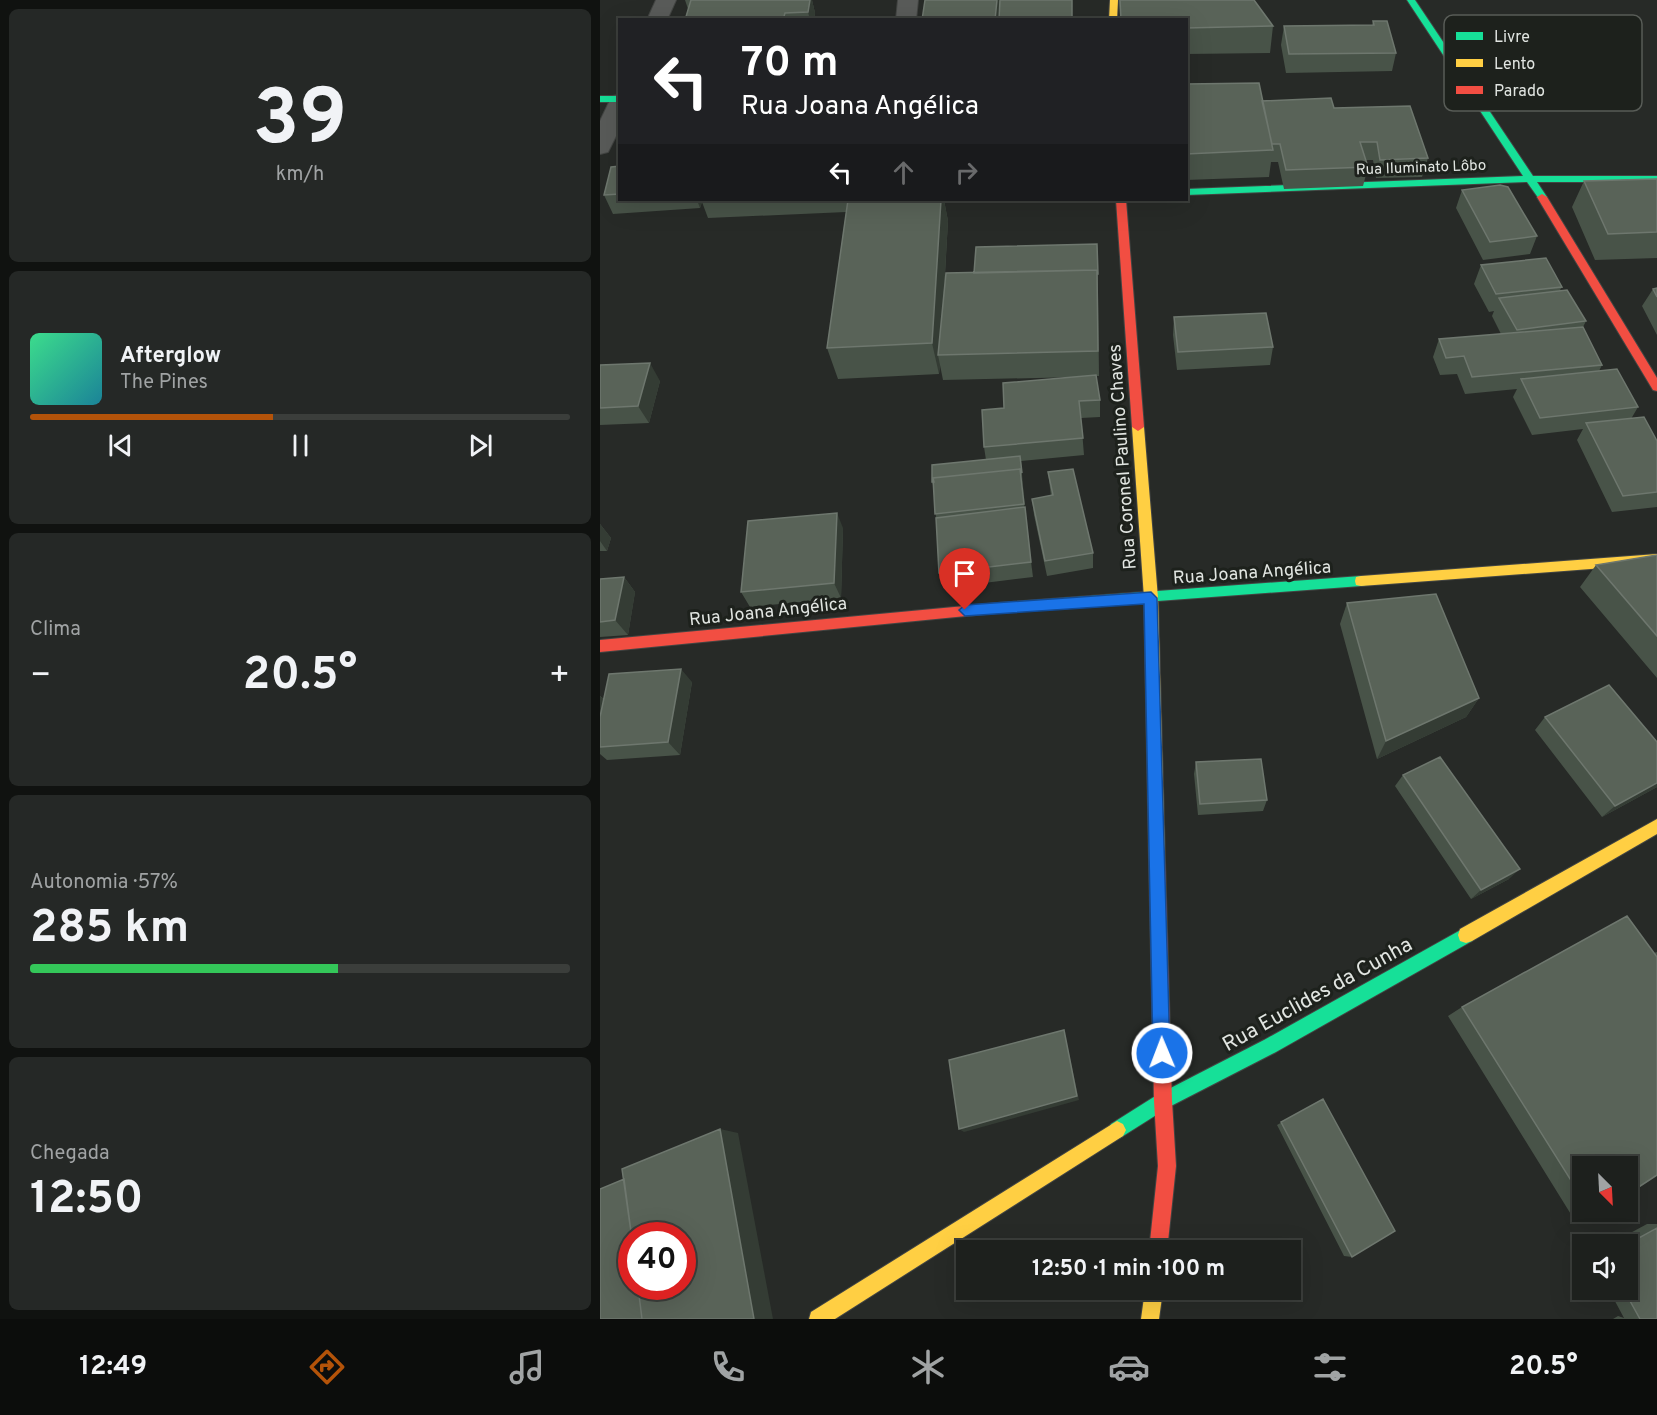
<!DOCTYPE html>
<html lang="pt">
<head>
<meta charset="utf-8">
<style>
	body { margin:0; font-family:Overpass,sans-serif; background:#252826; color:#f1f3f6; height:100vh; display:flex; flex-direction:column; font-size:22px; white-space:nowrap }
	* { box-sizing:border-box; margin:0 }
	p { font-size:20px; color:#a0a3a4 }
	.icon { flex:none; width:33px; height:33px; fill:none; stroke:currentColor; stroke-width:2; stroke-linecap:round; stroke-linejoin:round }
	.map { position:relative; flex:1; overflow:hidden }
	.drawer { display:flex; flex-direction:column; gap:9px; padding:9px; background:#101210; width:600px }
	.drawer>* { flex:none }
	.guide { position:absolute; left:18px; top:18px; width:570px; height:183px; border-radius:0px; box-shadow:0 6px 24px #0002,0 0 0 2px #3b3e3b; background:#202124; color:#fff; overflow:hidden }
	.needle { width:39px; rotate:156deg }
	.tools { position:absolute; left:972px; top:1156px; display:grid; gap:12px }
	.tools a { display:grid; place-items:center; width:66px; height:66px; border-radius:0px; background:#1d201d; box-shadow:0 6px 24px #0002,0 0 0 2px #3b3e3b; font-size:30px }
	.speed { position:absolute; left:18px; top:1222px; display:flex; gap:12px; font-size:30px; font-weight:700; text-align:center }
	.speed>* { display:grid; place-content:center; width:78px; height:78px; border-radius:50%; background:#1d201d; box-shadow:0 6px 24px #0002,0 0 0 2px #3b3e3b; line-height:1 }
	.speed .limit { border:9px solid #d22; background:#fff; color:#111 }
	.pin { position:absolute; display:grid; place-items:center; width:51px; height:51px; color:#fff; margin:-62px -26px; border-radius:50% 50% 50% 0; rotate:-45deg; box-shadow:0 0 6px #0007 }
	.pin .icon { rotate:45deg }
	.me { position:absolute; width:66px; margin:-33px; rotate:359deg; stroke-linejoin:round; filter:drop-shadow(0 0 4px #0008) }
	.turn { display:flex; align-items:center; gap:21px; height:126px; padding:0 24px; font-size:27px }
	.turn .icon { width:78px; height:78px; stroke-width:2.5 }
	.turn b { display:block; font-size:42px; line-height:51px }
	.lanes { display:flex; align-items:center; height:57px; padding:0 24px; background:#0003; justify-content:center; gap:30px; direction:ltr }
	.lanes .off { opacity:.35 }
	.big { font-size:45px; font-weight:700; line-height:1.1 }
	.drawer .card { flex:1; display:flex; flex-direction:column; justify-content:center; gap:9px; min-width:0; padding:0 21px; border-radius:9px; background:#252826 }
	.drawer .dial { align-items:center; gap:0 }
	.dial b { font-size:78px; line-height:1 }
	.song { display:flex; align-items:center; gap:18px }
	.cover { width:72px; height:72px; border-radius:9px; background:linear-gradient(135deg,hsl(150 70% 55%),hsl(190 70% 35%)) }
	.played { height:6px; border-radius:3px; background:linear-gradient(90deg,#b45309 45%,#3b3e3b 45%) }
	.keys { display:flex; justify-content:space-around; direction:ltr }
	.heat { display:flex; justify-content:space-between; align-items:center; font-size:33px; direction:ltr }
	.charge { height:9px; border-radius:4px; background:linear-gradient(90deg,#34c759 57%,#3b3e3b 0) }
	.trip { position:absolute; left:356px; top:1240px; width:345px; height:60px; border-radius:0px; background:#1d201d; box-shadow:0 6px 24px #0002,0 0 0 2px #3b3e3b; font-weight:700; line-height:60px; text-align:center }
	.dock { display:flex; height:96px; justify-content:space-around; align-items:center; background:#0c0d0c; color:#a0a3a4 }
	.dock .icon { width:42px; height:42px }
	.dock .active { color:#b45309 }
	.dock b { font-size:27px; color:#f1f3f6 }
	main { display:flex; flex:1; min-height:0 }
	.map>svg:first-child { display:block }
</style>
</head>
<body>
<main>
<section class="drawer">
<div class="card dial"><b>39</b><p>km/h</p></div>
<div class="card">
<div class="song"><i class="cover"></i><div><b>Afterglow</b><p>The Pines</p></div></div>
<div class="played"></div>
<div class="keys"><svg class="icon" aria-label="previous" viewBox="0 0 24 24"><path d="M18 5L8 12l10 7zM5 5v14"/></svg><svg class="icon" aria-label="pause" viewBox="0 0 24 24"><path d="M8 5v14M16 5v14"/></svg><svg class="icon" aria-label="next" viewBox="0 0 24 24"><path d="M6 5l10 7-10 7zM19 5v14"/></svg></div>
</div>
<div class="card"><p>Clima</p>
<div class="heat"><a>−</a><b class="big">20.5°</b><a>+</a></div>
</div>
<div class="card"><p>Autonomia · 57%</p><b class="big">285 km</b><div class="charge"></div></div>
<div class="card"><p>Chegada</p><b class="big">12:50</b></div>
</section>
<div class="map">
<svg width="1057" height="1319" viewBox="0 0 1057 1319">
	<rect width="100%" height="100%" fill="#272a27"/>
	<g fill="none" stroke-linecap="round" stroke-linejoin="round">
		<defs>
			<path id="street" d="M56,0H76L67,20H47Z
				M298,0H318L316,20H296Z
				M20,95V128L8,152L0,154V121L12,96Z"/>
			<path id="fast" d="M807,0H815L933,176H1057V182H937L947,197L942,200L939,199L927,182L586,195V189L923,176Z
				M0,96H20V102H0Z
				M761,576L766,577L767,581L766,585L761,586L397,613L392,612L390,608L392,604L397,603Z
				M866,927L872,929L874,935L872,941L676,1052L569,1107L523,1136L517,1139L511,1136L508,1130L511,1124L557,1095L664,1040Z"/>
			<path id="slow" d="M510,0H518L517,20H509Z
				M538,423L544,427L558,598L565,861L562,866L557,868L552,866L549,861L544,598L532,427Z
				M1057,554V564L761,586L756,585L755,581L756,577L761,576Z
				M1057,819V834L872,941L866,943L860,941L858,935L860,929Z
				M517,1121L523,1124L526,1130L523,1136L235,1319H209L211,1312Z
				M545,1290H563L559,1319H541Z"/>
			<path id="jam" d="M942,194L947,197L1057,378V391L1053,390L937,197Z
				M516,200H526L544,427L538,431L532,427Z
				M397,603L402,604L404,608L402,612L397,613L0,652V640Z
				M557,854L562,856L565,861L572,1101L576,1166L567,1251H549L558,1166L554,1101L549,861L552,856Z"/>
		</defs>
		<use href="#street" stroke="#434543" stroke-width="2"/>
		<use href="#fast" stroke="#434543" stroke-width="2"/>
		<use href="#slow" stroke="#434543" stroke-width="2"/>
		<use href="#jam" stroke="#434543" stroke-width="2"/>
		<use href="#street" fill="#595b59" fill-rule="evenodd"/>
		<use href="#fast" fill="#16e098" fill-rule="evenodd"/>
		<use href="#slow" fill="#ffcf43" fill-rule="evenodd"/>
		<use href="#jam" fill="#f24e42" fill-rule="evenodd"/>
	</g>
	<path fill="#485348" d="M85,0H212L215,13L214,20H85L88,9Z
		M519,0H654L673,26L670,53L586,54V20H520Z
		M773,21L796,53L792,71L686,73L681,45L684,26L772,25Z
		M870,37L894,40L943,41L990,71L897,83L887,69L876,71L865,56Z
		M586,84L662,101L734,108L828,158L822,177L776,178L773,160H766L768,167L763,186L684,189L678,162H671L669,177L586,180Z
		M20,166V200H344L348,221L344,292L374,273L497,244L498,292L499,376H496L500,400V417L481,418L484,455L421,461L425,514L433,577L344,588L339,573L336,518L334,488L332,482L386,460L384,447L404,408L479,377L343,380L340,365L339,374L238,379L227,348L246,212L108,218L102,202L100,208L13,214L4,195Z
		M1057,179V258L995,260L972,207L984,181Z
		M862,190L937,236L930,254L883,260L856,208Z
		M881,265L962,287L960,290L986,321L983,327L1002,365L999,371L1038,407L1031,419L1057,441V507L1012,512L977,440L983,429L932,435L913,397L917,389L865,394L857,374L840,375L833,357L839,339L901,334L892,316L894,311L889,312L874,284Z
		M1057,288V335L1042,306L1053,289Z
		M574,317L673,347L670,365L577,370L573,335Z
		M0,365L60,381L49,423L0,425Z
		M448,472L493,553V568L447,576L434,515L432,499L451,496Z
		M0,524L11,538L7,551H0Z
		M243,528L241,598L150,607L141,592Z
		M1057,555V678L980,587L996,565Z
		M24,577L35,592L28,635L0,637V579Z
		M747,603L879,698L866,717L777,759L740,624Z
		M92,682L80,755L7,760L0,754V696L4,699Z
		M945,717L1057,742V787L1002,817L935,730Z
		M596,762L667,800L663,811L598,815L594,774Z
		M803,775L909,879L871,899L795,786Z
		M1057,952V1175L982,1167V1212H1000L994,1216H972L848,1016L862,1007L1054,953Z
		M723,1099L752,1257L744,1256L677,1125Z
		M1047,1224H1057V1319H1013L1018,1316L1024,1318L1009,1290H1028V1245H1008Z"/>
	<path fill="#343c34" d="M210,0H212L215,13L214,20H210L208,12Z
		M397,0H401L400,20H395Z
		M893,51L887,69L876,71L882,52Z
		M998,52L990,71L897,83L903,65Z
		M97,200H100L102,202L100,208Z
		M341,200H344L348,221L340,355H338L340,365L339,374L332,343Z
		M50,363L60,381L49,423L38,406Z
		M420,469L423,485L433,577L424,504Z
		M237,513L243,528L241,598L234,583Z
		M0,524L11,538L7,551L0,541Z
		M24,577L35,592L28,635L15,620Z
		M81,669L92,682L80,755L68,742Z
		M0,696L9,704L0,747Z
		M879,698L866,717L777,759L786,741Z
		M1057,783V787L1002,817L1015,806Z
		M920,869L909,879L871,899L881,890Z
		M464,1030L479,1100L364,1132L359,1129Z
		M120,1129L138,1133L173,1319H154Z"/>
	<path fill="#596358" stroke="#6e776e" stroke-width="1.5" d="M91,0H210L208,12L185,13L183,20H85Z
		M325,0H397L395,20H322Z
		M400,0H472V20H399Z
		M520,0H654L673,26L586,28V20H521Z
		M773,21H787L796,53L689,54L684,26L774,25Z
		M659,83L673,150L586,154V84Z
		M731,98L734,108L810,106L828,158L780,160L777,142H760L768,167L686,170L680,144H672L662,101Z
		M20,166V194L4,195L11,167Z
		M1057,179V232L1008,234L984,181Z
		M900,185L908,187L937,236L890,242L862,190Z
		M248,200H341L332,343L227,348Z
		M497,244L498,274H497V270L374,273L376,247Z
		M946,258L962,287L896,294L881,265Z
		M497,270L498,351L338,355L346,273Z
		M1057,288V297L1053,289Z
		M967,290L986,321L917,330L899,298Z
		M666,313L673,347L578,352L574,317Z
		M983,327L1002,365L872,377L864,356L846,358L839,339Z
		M50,363L38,406L0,408V365Z
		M1017,369L1038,407L940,418L921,379Z
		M496,375L500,400L479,401L483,438L384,447L382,410L404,408L403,383Z
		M1044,417L1057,441V492L1023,496L986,423Z
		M420,456L422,473L420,469L333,478L334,482H332V465Z
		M420,469L424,504L335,514L333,478Z
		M473,469L493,553L445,561L432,499L453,495L448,472Z
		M425,507L431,562L339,573L336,518Z
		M237,513L234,583L141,592L148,521Z
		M1057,555V636L996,565Z
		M24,577L15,620L0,622V579Z
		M836,594L879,698L786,741L747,603Z
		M81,669L68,742L0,747V717L9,674Z
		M1009,685L1057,742V783L1015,806L945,717Z
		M840,757L920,869L881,890L803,775Z
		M661,759L667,800L600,804L596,762Z
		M1027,916L1057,957V1175L1028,1194V1167H982V1198L862,1007Z
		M464,1030L477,1096L359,1129L349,1060Z
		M723,1099L795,1231L752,1257L681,1122Z
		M120,1129L154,1319H42L38,1287H82V1236H32V1239L22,1169Z
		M24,1179L32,1239V1287H38L42,1319H0V1189Z
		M992,1212H1000L994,1216Z
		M1057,1228V1319H1040L1024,1290H1028V1245H1026Z"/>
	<path fill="#1a73e8" stroke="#114b97" stroke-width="1.5" d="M551,592L557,598L570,1053L568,1059L562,1061L556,1059L553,1053L544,604L365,616L359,610L365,605Z"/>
	<g text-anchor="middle" stroke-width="6" stroke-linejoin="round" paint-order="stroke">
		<g font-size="15" fill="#e1e5e1" stroke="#1d211c">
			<text transform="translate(821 167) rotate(-2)" y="5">Rua Iluminato Lôbo</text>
		</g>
		<g font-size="18" fill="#e1e5e1" stroke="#1d211c">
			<text transform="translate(522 457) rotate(-94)" y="6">Rua Coronel Paulino Chaves</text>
			<text transform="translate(652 572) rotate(-4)" y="6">Rua Joana Angélica</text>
			<text transform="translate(168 611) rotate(-6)" y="6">Rua Joana Angélica</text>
		</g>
		<g font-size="21" fill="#e1e5e1" stroke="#1d211c">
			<text transform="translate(717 994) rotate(-29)" y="7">Rua Euclides da Cunha</text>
		</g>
	</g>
	<rect x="844" y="15" width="198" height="96" rx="9" fill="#1d211c" stroke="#585c57" stroke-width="1.5"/>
	<rect x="856" y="32" width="27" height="8" fill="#16e098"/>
	<rect x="856" y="59" width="27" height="8" fill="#ffcf43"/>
	<rect x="856" y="86" width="27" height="8" fill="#f24e42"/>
	<g font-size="16" fill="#e1e5e1">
		<text x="894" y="42">Livre</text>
		<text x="894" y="69">Lento</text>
		<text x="894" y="96">Parado</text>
	</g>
</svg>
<div class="tools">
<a><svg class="needle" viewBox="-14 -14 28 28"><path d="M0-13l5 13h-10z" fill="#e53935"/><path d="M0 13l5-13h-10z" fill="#a0a3a4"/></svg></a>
<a><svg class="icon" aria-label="sound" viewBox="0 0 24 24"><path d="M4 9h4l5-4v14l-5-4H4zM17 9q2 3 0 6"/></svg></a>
</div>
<div class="speed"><div class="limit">40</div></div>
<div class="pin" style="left:365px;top:610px;background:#d93025"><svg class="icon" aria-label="arrive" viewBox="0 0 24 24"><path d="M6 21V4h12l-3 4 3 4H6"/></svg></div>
<svg class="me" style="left:562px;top:1053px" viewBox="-20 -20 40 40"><circle r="17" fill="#1a73e8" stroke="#fff" stroke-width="3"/><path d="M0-11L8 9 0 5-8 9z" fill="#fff"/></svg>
<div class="trip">12:50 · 1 min · 100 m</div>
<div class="guide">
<div class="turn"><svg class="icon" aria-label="left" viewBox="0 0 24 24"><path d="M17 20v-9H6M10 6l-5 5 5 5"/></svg><div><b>70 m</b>Rua Joana Angélica</div></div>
<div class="lanes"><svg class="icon" aria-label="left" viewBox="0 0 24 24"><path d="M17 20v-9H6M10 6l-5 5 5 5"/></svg><svg class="icon off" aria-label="ahead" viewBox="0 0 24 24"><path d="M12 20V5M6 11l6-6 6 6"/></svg><svg class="icon off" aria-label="right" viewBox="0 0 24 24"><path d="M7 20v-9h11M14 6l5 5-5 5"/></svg></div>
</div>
</div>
</main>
<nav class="dock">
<b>12:49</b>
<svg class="icon active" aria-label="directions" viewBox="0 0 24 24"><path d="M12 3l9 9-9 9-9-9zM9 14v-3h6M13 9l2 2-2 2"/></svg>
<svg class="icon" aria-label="music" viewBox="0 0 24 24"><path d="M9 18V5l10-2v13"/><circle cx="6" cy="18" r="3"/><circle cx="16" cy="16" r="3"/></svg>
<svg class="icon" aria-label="phone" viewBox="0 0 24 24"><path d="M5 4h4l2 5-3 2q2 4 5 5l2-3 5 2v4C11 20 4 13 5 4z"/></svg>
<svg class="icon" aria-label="climate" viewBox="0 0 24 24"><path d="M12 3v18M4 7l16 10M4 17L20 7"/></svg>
<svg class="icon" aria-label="car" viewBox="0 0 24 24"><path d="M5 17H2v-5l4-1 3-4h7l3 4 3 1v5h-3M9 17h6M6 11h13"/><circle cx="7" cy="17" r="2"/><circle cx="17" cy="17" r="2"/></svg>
<svg class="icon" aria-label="filters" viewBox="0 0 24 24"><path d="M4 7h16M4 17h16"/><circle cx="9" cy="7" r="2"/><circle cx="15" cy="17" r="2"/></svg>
<b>20.5°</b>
</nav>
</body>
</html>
